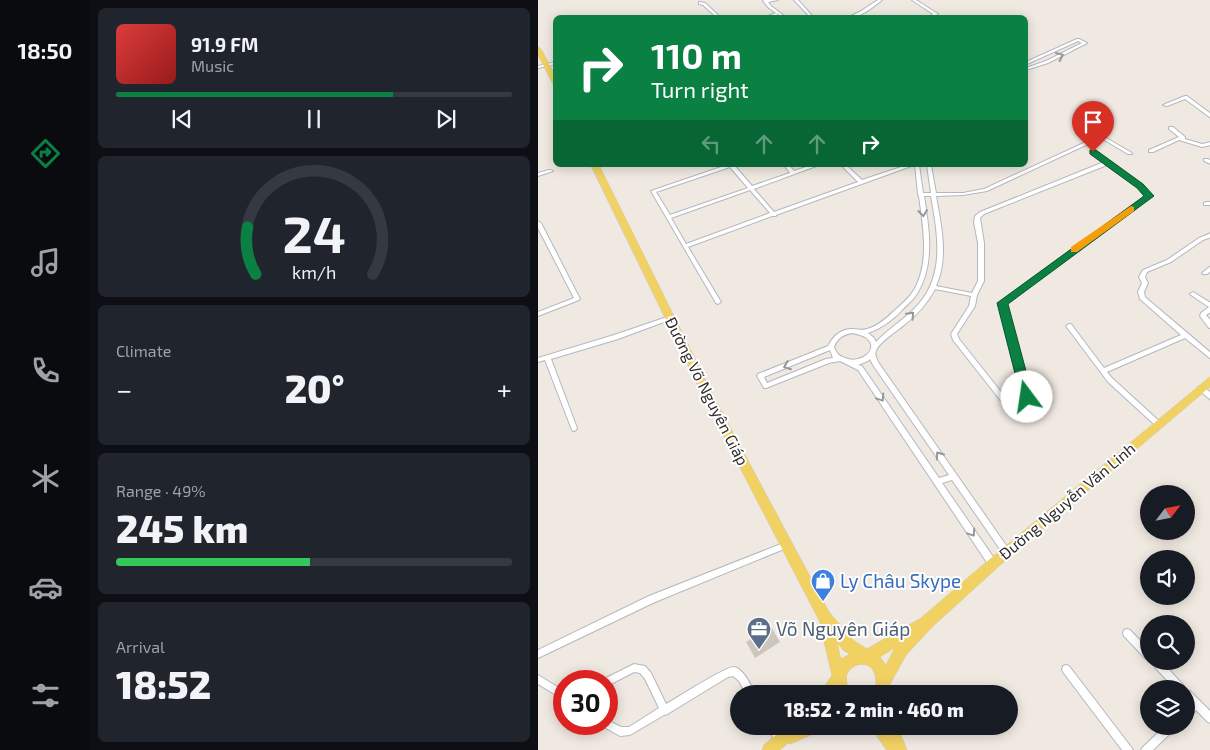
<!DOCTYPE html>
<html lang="en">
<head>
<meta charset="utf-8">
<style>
	body { margin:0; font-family:"Exo 2",sans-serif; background:#20242c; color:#f1f3f6; height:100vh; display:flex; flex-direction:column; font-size:19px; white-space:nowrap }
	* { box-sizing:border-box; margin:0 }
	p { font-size:16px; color:#9ea1a6 }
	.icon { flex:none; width:28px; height:28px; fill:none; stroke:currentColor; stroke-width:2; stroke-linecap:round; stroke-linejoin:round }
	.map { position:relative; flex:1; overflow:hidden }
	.drawer { display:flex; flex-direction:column; gap:8px; padding:8px; background:#0d0f14; width:448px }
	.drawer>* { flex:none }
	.top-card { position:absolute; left:15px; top:15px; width:475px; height:152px; border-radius:8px; box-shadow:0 2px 12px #0003; background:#0b8043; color:#fff; overflow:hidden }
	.needle { width:32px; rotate:58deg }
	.controls { position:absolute; left:602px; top:485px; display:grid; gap:10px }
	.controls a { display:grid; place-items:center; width:55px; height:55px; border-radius:50%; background:#171b24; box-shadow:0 2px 12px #0003; font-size:25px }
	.speed { position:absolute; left:15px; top:670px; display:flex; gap:10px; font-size:25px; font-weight:700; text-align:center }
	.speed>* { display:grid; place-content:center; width:65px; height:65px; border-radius:50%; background:#171b24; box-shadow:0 2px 12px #0003; line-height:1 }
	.speed .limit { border:8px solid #d22; background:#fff; color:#111 }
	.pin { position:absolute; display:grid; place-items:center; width:42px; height:42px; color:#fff; margin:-51px -21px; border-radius:50% 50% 50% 0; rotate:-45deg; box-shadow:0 0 5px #0007 }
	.pin .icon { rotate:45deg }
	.me { position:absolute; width:55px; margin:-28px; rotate:346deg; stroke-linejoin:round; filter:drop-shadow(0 0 4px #0008) }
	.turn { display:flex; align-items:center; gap:18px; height:105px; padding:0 15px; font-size:22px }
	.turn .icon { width:65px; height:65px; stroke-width:2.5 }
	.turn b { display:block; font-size:35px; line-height:42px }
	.lanes { display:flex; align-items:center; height:48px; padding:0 15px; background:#0003; justify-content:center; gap:25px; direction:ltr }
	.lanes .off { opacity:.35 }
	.big { font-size:38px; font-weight:800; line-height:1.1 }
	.drawer .tile { flex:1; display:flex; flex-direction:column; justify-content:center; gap:8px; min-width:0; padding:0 18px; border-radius:8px; background:#20242c }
	.drawer .dial { align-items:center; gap:0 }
	.dial svg { height:130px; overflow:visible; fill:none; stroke:#363941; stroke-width:7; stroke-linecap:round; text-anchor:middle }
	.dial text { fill:#f1f3f6; stroke:none }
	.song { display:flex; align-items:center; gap:15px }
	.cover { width:60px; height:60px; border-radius:8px; background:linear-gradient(135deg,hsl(0 70% 55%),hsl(0 70% 35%)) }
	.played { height:5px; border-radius:2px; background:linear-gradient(90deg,#0b8043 70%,#363941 70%) }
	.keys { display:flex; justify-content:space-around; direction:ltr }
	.heat { display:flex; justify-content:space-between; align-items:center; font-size:28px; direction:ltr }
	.charge { height:8px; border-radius:4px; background:linear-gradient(90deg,#34c759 49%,#363941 0) }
	.trip { position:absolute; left:192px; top:685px; width:288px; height:50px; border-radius:25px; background:#171b24; box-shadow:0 2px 12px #0003; font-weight:800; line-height:50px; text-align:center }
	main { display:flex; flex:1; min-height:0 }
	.dock { display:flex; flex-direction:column; width:90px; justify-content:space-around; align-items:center; background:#090b0e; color:#9ea1a6 }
	.dock .icon { width:35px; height:35px }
	.dock .active { color:#0b8043 }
	.dock b { font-size:22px; color:#f1f3f6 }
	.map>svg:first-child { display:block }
</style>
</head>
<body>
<main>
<nav class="dock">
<b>18:50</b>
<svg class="icon active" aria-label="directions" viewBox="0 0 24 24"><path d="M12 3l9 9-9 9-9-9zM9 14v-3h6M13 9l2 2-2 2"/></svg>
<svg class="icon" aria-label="music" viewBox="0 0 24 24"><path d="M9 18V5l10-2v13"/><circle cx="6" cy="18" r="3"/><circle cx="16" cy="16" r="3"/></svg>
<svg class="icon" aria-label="phone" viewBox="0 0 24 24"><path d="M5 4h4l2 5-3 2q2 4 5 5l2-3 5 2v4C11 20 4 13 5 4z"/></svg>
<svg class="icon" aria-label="climate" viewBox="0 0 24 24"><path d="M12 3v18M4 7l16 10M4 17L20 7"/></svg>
<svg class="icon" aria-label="car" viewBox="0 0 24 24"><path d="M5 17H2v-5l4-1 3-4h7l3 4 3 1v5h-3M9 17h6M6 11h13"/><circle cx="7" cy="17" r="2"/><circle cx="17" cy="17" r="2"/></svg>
<svg class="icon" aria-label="filters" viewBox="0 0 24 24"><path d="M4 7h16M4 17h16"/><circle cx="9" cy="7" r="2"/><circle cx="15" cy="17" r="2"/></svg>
</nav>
<section class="drawer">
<div class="tile">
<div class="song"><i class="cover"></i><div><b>91.9 FM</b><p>Music</p></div></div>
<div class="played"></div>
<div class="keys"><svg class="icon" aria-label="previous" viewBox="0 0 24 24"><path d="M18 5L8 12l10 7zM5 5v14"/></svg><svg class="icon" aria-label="pause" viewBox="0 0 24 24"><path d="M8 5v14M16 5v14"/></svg><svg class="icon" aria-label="next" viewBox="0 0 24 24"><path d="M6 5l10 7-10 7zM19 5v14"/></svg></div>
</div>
<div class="tile dial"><svg viewBox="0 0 100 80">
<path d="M14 69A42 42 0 1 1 86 69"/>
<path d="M14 69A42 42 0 0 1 9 40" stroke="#0b8043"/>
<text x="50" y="56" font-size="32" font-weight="700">24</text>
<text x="50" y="72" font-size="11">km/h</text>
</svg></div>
<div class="tile"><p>Climate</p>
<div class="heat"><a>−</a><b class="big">20°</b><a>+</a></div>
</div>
<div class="tile"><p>Range · 49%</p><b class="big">245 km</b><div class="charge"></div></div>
<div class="tile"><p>Arrival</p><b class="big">18:52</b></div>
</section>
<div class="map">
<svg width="673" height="750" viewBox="0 0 673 750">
	<rect width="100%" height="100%" fill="#efe9e1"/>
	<path fill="#cbc7bf" d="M233,627L242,642L217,658L208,642Z"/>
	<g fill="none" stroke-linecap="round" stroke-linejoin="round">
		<defs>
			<path id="minor" d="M226,0H240L230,2L233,6L249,18H245L240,14L233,18H230V16L238,13L231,8L225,1Z
				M256,0H260L276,18H273Z
				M340,0H344C334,8 322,18 309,18L323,11Z
				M374,0H378L400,14L394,18H389L395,14Z
				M162,2L167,3L180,15V18H176L177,16L165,5L161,4V2Z
				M341,16H343L344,18H340Z
				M539,39H541L549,43L510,63L488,70V68L508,61L544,43L540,41L489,64H488V62Z
				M18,62V64L0,68V66Z
				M647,96H649L673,114V118L647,99L629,106L625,105Z
				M631,127H635L647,137V139L664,144L673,142V145L664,147L641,140L615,152H611V150L641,137L631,129Z
				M563,135L594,153V154H590L563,138L449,191L425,195L398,196C403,224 411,258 398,286L434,293L440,281V243L436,222L437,216L442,212L566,162L553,153V151H557L604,185L613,196L467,304L492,397C484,409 474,409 463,401L415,340L413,334L431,306L433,296L397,289C389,304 379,315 366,325C358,332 341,342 338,351C336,355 339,359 340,362L472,551L473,553L472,555L469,557L466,555L414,480L404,483L458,561L459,564L458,567L455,568L452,567L320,370L302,361L291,363L228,388H226L219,376L220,374L290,346C295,336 303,329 314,329C321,329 321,331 329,329C340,326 349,318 357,310C364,304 371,298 376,290C392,262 385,227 381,196L380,195V194L377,165H381L385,193H393L389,165H393L398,193H425L446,189ZM569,165L600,187L608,196L461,303L486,397L480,401H474L467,397L421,339L419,334L437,306L439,295L446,281V243L442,218L446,214ZM386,196H393C400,236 408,278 376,309C364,321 349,330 338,342L336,338L330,333C344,328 355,320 365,309C370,304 377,298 380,292C397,263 391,228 386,196ZM315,333C319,334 323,335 327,337C344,348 323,365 307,358C305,357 301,356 300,354C298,352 297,349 296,347C299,338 306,334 315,333ZM292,350L295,358L288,359L229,383L226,377ZM332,359L335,365L411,475L401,478L324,366L320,365L330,361Z
				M666,159H670L673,161V164L666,161Z
				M189,165H196L214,186L252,173L246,165H251L256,171L274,165H281L216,189L236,212L320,182L303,165H308L324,180L369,165H376L238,215V216H234L150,247L183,302L180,304L178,303L113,191ZM192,167L210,188L132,215L118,192ZM212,190L232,213L148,244L133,218Z
				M11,170H13L15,171L0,176V173Z
				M668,202H673V205H666V203Z
				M0,221L3,223L42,299L41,300L0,316V312L36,298L0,228Z
				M673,233V237L665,240L633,262L609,272L607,277L610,283L606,292L607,297L673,353V359L647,338L569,372L574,378L622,422L623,424L622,426L620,427L618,426L570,382L528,326L531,324H533L566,368L643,335L602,299L600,292L604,283L601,277L605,270L629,260L661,238Z
				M673,266V271L669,274H665L664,273Z
				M655,292L673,303V312L668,315L673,321V328H671L662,316L663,313L671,307L653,295L652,294Z
				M132,316L134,317L135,318L134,319L80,339L13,359L39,428L38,430L36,431L34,430L7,360L0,362V358L76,335Z
				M661,386H665L673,393V400L661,390L660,388Z
				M248,542L251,543L252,545L251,547L117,602L0,658V650L111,596Z
				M589,629L592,630L611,650V660L608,659L586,636L585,633L586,630Z
				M613,661H623L646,686L647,689H637L614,664Z
				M96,664L107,666L113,673L128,704C139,698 188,666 196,667C205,668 214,687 217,694H208L201,681L195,676L190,677L131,713L130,714L126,715L92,735L82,736L66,727L65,724H69V720L83,727H91L121,708L107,679L102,673L96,672L69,686V681H65L66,679Z
				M528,665L531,666L593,747L595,750H584L525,672L524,669L525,666Z
				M0,675L26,691V700L0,684Z
				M649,690L652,691L673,712V723L670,722L658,710L652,716L649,717V707L652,704L649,700Z
				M229,726H238L246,742L245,745L242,746L239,745Z
				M627,726H638L637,729L615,750H603L605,747Z"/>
			<path id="primary" d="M0,47L3,49L18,77V86L15,84L0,55Z
				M53,165H61L177,399L291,612L315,640L329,649L383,618L453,558L673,376V386L461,566L393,628L368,655L352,684V694H338C338,686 339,677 335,670C329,660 313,664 309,674C307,681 310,687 313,694H299L298,692L297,694H282L294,675L282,624V622L167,400ZM299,642L305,650L312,654L303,659ZM357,648L348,665L342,657Z
				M249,726H284L282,731L252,744L250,743L242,750H224L226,745Z
				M332,726H359L369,750H349Z"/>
		</defs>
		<use href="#minor" stroke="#b4b7c1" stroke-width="2"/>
		<use href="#primary" stroke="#c9c9c9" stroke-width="1"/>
		<use href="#minor" fill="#fff" fill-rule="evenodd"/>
		<use href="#primary" fill="#f2d163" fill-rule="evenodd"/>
	</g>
	<defs><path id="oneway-chevron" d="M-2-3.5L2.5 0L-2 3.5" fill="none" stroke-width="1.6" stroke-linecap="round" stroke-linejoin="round" transform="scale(1.25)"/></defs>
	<g stroke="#969696">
		<use href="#oneway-chevron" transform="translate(522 56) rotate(-25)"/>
		<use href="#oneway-chevron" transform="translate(385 213) rotate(83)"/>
		<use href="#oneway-chevron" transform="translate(373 315) rotate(-47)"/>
		<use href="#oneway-chevron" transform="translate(249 366) rotate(159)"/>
		<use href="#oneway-chevron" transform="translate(343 398) rotate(56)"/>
		<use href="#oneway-chevron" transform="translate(401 455) rotate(-125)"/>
		<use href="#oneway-chevron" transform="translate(434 533) rotate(56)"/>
	</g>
	<path fill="#0b8043" stroke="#07532c" d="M552,150H558L605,184L616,196L470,304L495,397L489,401L483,397L459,303L606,196L599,188L552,154Z"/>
	<path fill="#f59e0b" d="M593,206L596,207V211L539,252H533V247Z"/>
	<defs>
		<symbol id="shop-pin" viewBox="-11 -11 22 30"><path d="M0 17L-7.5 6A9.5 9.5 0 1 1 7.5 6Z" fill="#3f7fe0" stroke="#fff"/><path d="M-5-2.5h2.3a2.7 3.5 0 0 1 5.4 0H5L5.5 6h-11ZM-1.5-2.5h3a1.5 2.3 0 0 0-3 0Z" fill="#fff"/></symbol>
		<symbol id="office-pin" viewBox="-11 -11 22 30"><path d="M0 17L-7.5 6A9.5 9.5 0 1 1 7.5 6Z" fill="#5c6f8a" stroke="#fff"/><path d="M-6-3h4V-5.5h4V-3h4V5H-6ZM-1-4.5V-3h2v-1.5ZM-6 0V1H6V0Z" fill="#fff"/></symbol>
	</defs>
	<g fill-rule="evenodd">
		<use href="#shop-pin" x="271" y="567" width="28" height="38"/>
		<use href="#office-pin" x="207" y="615" width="28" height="38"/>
	</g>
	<g text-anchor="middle" stroke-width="4" stroke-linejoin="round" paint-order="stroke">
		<g font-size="16" fill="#2e2e2e" stroke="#fff">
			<text transform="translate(169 391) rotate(63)" y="6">Đường Võ Nguyên Giáp</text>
			<text transform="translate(529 501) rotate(-40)" y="6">Đường Nguyễn Văn Linh</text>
		</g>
		<g font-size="19" fill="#366cbe" stroke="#fff" text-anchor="start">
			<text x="302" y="588">Ly Châu Skype</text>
		</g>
		<g font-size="19" fill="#4e5e75" stroke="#fff" text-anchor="start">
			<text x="238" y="636">Võ Nguyên Giáp</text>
		</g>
	</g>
</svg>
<div class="controls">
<a><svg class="needle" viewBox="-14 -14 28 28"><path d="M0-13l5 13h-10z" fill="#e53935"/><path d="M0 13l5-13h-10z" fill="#9ea1a6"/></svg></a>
<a><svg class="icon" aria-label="sound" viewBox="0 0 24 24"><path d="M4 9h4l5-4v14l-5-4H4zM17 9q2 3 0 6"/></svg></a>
<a><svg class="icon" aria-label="search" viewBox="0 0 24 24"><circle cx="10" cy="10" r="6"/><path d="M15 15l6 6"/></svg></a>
<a><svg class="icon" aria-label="layers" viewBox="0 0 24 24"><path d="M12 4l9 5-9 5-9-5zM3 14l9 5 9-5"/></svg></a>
</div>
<div class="speed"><div class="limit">30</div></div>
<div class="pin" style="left:555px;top:152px;background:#d93025"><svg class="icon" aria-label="arrive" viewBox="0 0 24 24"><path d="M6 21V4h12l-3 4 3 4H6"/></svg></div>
<svg class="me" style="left:489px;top:397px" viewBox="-20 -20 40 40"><circle r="19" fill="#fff"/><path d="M0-13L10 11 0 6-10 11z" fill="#0b8043"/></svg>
<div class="trip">18:52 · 2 min · 460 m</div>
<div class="top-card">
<div class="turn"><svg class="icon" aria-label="right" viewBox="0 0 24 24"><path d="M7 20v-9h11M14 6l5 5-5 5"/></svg><div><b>110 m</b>Turn right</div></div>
<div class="lanes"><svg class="icon off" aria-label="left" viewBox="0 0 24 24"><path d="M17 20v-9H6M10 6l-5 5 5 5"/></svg><svg class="icon off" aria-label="ahead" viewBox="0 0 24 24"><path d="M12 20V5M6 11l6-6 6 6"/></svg><svg class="icon off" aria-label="ahead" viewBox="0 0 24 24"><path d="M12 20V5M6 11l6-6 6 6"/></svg><svg class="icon" aria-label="right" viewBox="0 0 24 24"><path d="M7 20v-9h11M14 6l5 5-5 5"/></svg></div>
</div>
</div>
</main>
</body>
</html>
